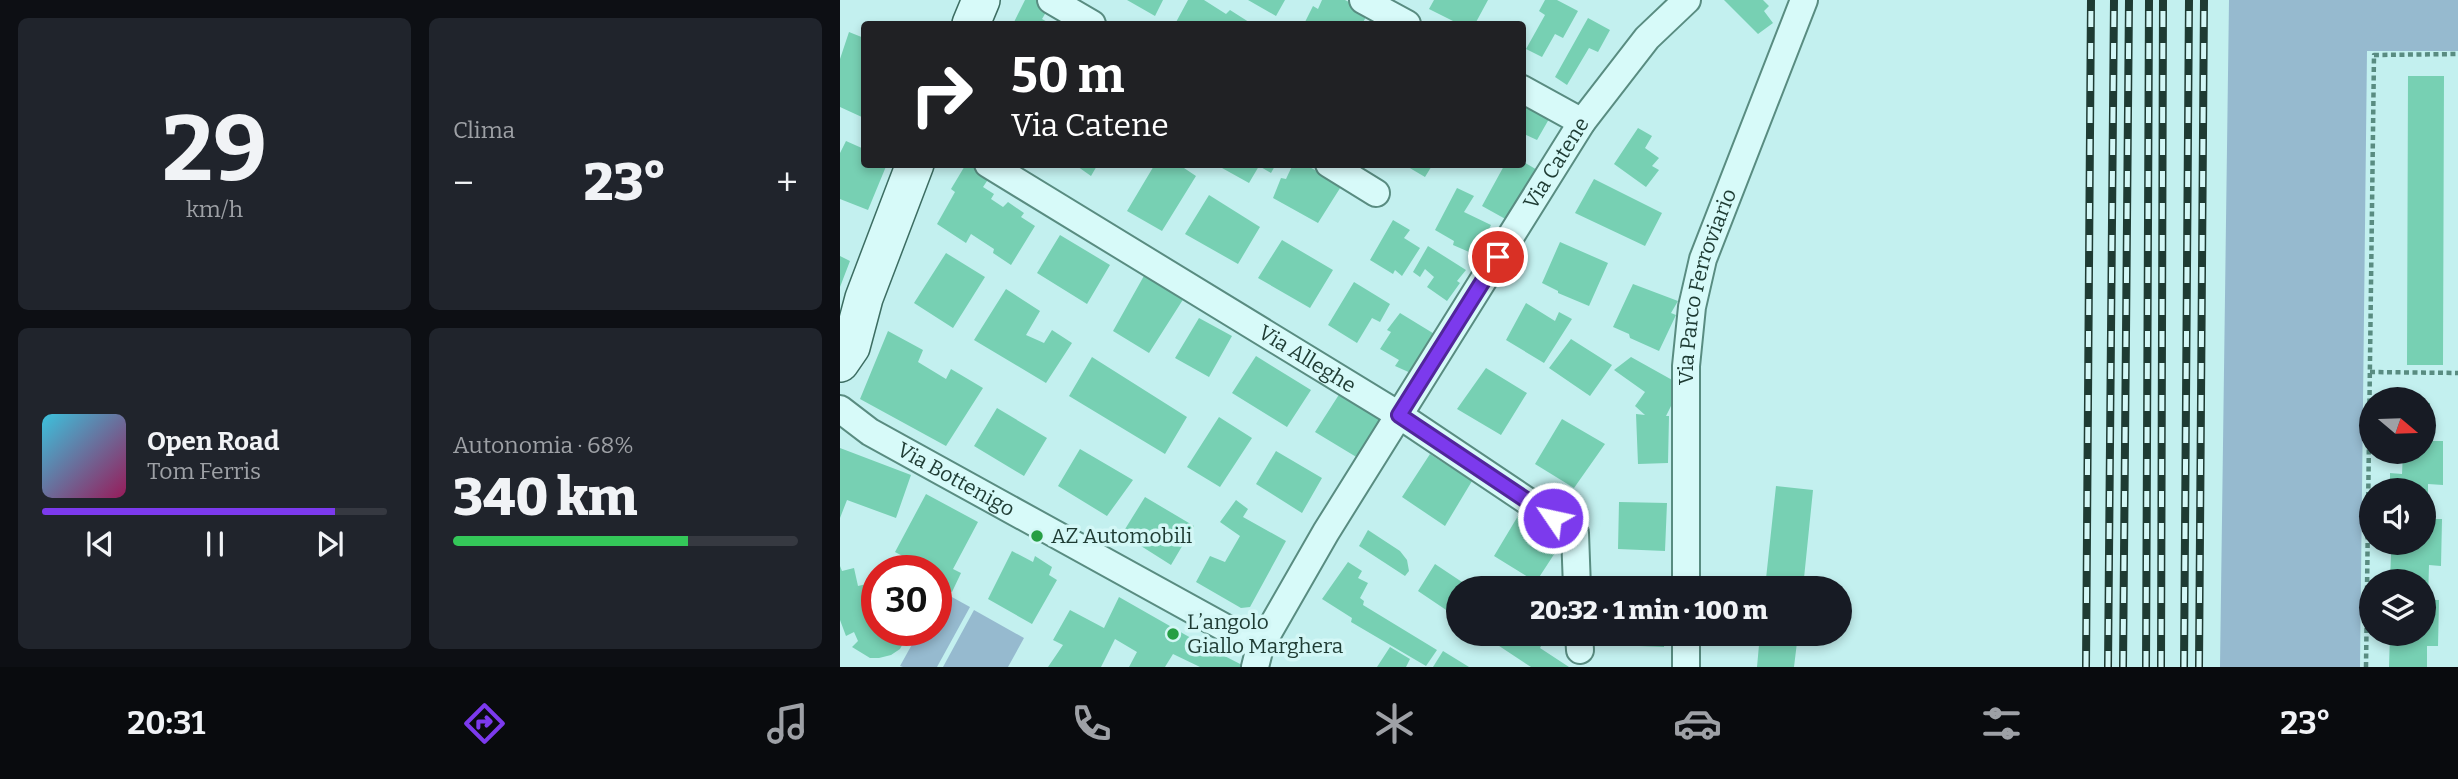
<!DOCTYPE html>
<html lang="it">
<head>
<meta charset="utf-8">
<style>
	body { margin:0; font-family:Bitter,serif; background:#20242c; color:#f1f3f6; height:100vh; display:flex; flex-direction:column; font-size:26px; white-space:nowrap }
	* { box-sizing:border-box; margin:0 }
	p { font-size:23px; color:#9ea1a6 }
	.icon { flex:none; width:38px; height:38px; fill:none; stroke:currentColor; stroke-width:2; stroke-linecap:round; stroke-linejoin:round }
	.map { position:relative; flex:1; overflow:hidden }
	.details { display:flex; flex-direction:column; gap:18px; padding:18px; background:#0d0f14; width:840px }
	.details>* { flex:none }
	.top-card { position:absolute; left:21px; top:21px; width:665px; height:147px; border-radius:7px; box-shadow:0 4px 10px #0003; background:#202124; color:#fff; overflow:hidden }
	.needle { width:46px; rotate:109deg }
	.fabs { position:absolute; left:1519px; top:387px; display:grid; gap:14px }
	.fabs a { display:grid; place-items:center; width:77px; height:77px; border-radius:50%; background:#171b24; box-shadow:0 4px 10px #0003; font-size:35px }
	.speed { position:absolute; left:21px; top:555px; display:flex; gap:14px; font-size:35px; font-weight:700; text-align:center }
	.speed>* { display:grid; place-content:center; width:91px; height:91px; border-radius:50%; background:#171b24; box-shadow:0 4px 10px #0003; line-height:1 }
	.speed .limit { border:10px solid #d22; background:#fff; color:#111 }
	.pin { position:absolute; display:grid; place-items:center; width:60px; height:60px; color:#fff; margin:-30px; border:4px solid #fff; border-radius:50%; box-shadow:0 2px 7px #0007 }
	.me { position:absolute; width:77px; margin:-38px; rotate:304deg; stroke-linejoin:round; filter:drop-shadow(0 0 5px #0008) }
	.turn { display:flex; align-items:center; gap:24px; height:147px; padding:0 35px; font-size:32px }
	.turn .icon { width:91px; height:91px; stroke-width:2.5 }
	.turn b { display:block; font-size:49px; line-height:60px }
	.big { font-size:52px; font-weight:800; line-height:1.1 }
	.details .card { flex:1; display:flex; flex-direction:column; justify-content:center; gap:10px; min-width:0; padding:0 24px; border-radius:10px; background:#20242c }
	.details .dial { align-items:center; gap:0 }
	.dial b { font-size:91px; line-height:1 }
	.song { display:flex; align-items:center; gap:21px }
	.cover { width:84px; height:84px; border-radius:10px; background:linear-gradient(135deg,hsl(190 70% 55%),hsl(330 70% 35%)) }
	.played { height:7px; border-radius:4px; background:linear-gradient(90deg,#7c3aed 85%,#363941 85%) }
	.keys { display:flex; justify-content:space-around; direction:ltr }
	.heat { display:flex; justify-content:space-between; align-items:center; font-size:38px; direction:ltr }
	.charge { height:10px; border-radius:5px; background:linear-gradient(90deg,#34c759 68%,#363941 0) }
	.details .tiles { flex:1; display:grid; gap:18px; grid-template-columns:repeat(2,1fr) }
	.trip { position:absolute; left:606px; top:576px; width:406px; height:70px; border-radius:35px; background:#171b24; box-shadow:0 4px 10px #0003; font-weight:800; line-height:70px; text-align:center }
	.menu { display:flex; height:112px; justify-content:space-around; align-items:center; background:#090b0e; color:#9ea1a6 }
	.menu .icon { width:49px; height:49px }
	.menu .current { color:#7c3aed }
	.menu b { font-size:32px; color:#f1f3f6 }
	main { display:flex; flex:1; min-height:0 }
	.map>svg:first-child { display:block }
</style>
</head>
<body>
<main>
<section class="details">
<div class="tiles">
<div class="card dial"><b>29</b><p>km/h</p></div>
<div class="card"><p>Clima</p>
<div class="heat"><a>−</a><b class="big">23°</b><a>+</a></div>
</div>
<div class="card">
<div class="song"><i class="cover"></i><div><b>Open Road</b><p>Tom Ferris</p></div></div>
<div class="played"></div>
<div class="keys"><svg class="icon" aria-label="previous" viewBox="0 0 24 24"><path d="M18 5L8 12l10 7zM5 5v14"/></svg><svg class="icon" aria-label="pause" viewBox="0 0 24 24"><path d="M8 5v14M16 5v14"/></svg><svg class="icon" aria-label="next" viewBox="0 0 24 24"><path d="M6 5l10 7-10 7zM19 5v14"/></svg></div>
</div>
<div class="card"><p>Autonomia · 68%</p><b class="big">340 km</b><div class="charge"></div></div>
</div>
</section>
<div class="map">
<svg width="1618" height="667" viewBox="0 0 1618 667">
	<rect width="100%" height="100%" fill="#c3f0ef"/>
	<path fill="#96bacf" d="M1389,0H1618V51H1527L1520,667H1380Z
		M101,591L130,607L97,667H63L60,666L80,630H96V599Z
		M134,610L184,638L168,667H103Z"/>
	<path fill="#77d0b3" d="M185,0H197L209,7L202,19L211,24H173Z
		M287,0H323L315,16Z
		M348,0H364L386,14L390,10L412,24H335Z
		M408,0H445L436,16Z
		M482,0H505L529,12L522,24H464L473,6L478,9Z
		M594,0H648L635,24H619L589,9Z
		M705,0H717L738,11L723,38L715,34L702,57L686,49L705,15L699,11Z
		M884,0H923L929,6L924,11L933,23L918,34Z
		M748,18L770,30L758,52L749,48L727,85L715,77Z
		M9,32L24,38V118L0,107V59Z
		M1568,76H1604L1603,365H1567Z
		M682,96L713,112L697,140L682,133Z
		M798,128L812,136L805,148L819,158L812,166L819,170L806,187L774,164Z
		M6,141L24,149V164H47L28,210L0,199V153Z
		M682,161L699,171L669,221L642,206L665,164H682Z
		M126,164H134L151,175L143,187L154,194L151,199L163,207L168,202L184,213L181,217L195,226L171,265L153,253L154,249L131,234L126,243L97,224L115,192L111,189Z
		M234,164H258L251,176Z
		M315,164H338L356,176L322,231L287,211Z
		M384,164H436L431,173L419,166L409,183L382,168Z
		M453,164H464L502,185L478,223L433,198L441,178L446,179Z
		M563,164H593L585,177Z
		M754,179L822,213L805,246L735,213Z
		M617,188L634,196L624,212L651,225L636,255L613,245L614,241L595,230Z
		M369,195L420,227L398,264L345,234Z
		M553,220L570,230L564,238L580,248L562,276L555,270L553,274L530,260Z
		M220,235L270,265L247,304L197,273Z
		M442,240L493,270L470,308L418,278Z
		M720,242L768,263L749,306L718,293V291L702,283Z
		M588,246L626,270L617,281L620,283L607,301L587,287L594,277L585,269L580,277L573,272Z
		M106,253L145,277L113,328L74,303Z
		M0,256L10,261L0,287Z
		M305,274L344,298L309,353L273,331Z
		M514,282L550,304L540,322L532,318L517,343L488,325Z
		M793,284L838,301L831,313L836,315L819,351L790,338L789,334L773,327Z
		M166,289L200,311L186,335L204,343L212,330L232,343L206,383L134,340Z
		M686,303L715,321L719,312L732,319L704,363L666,340Z
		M560,313L596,335L573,374L555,366L559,360L540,349L551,332L547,330Z
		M359,318L392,336L369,377L335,358Z
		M48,331L83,350L78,362L106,379L111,369L143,388L106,446L20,399Z
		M731,339L772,365L750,396L709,368Z
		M416,356L471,390L447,427L392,393Z
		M252,357L347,417L325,454L229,396Z
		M791,357L834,381L846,411L831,406L826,416H829L828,463L798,464L796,414L805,415L795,406L805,392L774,370Z
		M646,368L687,393L661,435L617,409Z
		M500,393L542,420L518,458L475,432Z
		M1584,403H1590L1589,441H1603V485L1588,484V519H1602L1601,566L1589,565L1588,600H1599L1598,646H1587V667H1549L1550,634H1584V581H1550L1551,554H1562V542H1584V490H1550V473L1562,474L1563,452H1584Z
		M157,408L207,438L184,476L134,446Z
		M379,417L412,438L380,487L347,467Z
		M722,419L765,444L734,488L695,464Z
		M0,448L71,475L56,518L7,500L0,518Z
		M240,449L293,480L267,516L218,486Z
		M436,451L482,478L462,513L416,484Z
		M590,454L632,481L605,526L562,497Z
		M936,486L973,490L963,588H925Z
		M86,494L138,522L113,569L121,573L112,592L96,583V570H89L55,552Z
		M305,497L354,526L331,565L282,534Z
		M396,500L408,509L403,517L446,541L410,607L401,608L356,582L370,556L385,562L400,536L380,522Z
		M779,502L827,503L825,551L778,549Z
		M681,511L724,539L696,582L654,556Z
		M528,530L560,551L567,560L569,571L565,576L519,546Z
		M172,551L193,562L195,556L212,567L209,575L217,580L192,624L148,599Z
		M508,562L522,571L518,578L528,583L520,598L524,601L523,605L597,650L586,666L511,622L512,618L482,599Z
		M595,564L631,588H618V618L578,591Z
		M0,566L2,571L14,568L18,586L35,582L37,630H70L60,649L51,655L39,658H30L12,647L18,641L14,632L6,636L0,620Z
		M279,597L365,646L406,667H360L333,654L325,667H289L297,652L275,639L261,667H208L223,645L213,640L230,610L264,628Z
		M641,634H696L705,639L700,648L729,667H691Z
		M774,634H825L824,647L774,645Z
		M920,634H958L954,667H917Z
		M550,647L570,659L566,667H537Z
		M603,651L629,667H593Z"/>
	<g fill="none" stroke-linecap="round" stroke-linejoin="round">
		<defs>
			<g id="street">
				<path d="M211,0L252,24"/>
				<path d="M523,0L567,24"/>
				<path d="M682,89L742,122"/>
				<path id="s1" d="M148,164L559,415L735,533L737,588"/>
				<path d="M489,164L536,193"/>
				<path id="s2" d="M0,409L30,432L420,647"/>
				<path id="s3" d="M846,588V366L852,307L863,259L964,0"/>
				<path d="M739,634L740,650"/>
				<path id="s4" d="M415,667L420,647L486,532L742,122L807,38L847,0"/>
				<path d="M846,667V634"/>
			</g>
			<path id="secondary" d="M131,24L141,0
				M0,363L11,347L24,298L75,164"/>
		</defs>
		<use href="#street" stroke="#598c81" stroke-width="30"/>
		<use href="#secondary" stroke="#3c6d62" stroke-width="40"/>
		<path stroke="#598c81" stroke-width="4.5" stroke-dasharray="5 3.5" stroke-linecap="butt" d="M1530,372L1618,373
			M1526,667L1534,55L1618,54"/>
		<use href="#street" stroke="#d7faf9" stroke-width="26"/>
		<use href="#secondary" stroke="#d7faf9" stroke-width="37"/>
		<defs>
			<path id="rail" d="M1246,667L1251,0
				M1268,667L1274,0
				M1283,667L1289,0
				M1306,667L1309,0
				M1321,667L1323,0
				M1344,667L1349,0
				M1359,667L1364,0"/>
		</defs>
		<use href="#rail" stroke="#1e3b33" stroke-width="8"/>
		<use href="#rail" stroke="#d3f7f6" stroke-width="5" stroke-dasharray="16" stroke-linecap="butt"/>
	</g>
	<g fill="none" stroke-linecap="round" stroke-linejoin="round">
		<defs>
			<path id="route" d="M658,257L559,415L713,518"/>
		</defs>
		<use href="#route" stroke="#51269a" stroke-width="18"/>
		<use href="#route" stroke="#7c3aed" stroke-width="12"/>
	</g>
	<g fill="#269e44" stroke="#d3f7f6" stroke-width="2.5">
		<circle cx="197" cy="536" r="7"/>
		<circle cx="333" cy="634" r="7"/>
	</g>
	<g text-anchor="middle" stroke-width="7" stroke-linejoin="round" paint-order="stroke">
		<g font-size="21" fill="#1e3b33" stroke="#d3f7f6">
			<text dy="7" stroke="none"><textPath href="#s4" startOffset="588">Via Catene</textPath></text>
			<text dy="7" stroke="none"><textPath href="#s3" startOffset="304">Via Parco Ferroviario</textPath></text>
			<text dy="7" stroke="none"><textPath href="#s1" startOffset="374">Via Alleghe</textPath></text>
			<text dy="7" stroke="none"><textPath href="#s2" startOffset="136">Via Bottenigo</textPath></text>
		</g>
		<g font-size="21" fill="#1e3b33" stroke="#d3f7f6" text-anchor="start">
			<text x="211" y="543">AZ Automobili</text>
			<text x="347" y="629">L’angolo<tspan x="347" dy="24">Giallo Marghera</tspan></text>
		</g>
	</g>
</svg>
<div class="fabs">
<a><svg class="needle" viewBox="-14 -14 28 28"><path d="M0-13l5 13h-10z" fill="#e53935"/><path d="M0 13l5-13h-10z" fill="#9ea1a6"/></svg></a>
<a><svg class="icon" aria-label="sound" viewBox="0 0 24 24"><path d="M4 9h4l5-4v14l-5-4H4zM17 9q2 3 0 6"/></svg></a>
<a><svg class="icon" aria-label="layers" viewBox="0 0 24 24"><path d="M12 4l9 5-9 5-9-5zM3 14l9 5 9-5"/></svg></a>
</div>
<div class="speed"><div class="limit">30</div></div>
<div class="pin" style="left:658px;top:257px;background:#d93025"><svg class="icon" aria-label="arrive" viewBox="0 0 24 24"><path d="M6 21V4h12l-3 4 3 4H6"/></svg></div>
<svg class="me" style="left:713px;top:518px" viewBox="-20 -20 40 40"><circle r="17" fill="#7c3aed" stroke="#fff" stroke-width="3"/><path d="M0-11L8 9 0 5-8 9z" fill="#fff"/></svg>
<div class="trip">20:32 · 1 min · 100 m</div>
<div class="top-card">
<div class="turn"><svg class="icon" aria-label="right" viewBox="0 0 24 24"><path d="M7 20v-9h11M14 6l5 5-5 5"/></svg><div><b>50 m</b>Via Catene</div></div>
</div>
</div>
</main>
<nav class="menu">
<b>20:31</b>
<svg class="icon current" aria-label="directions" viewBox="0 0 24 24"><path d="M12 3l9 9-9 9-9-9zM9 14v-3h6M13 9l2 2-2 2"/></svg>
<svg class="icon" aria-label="music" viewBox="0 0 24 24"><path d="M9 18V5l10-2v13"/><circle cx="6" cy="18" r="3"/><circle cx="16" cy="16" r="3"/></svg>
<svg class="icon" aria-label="phone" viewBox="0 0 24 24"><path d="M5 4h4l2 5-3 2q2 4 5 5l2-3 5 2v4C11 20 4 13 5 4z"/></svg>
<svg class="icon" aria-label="climate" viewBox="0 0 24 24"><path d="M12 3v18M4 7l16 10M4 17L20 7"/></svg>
<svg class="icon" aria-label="car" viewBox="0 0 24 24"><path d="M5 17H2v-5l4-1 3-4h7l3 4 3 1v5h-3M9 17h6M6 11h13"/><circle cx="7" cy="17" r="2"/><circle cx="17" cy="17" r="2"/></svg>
<svg class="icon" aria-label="filters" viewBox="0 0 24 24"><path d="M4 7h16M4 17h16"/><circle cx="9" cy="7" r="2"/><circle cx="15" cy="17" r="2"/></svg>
<b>23°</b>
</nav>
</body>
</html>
